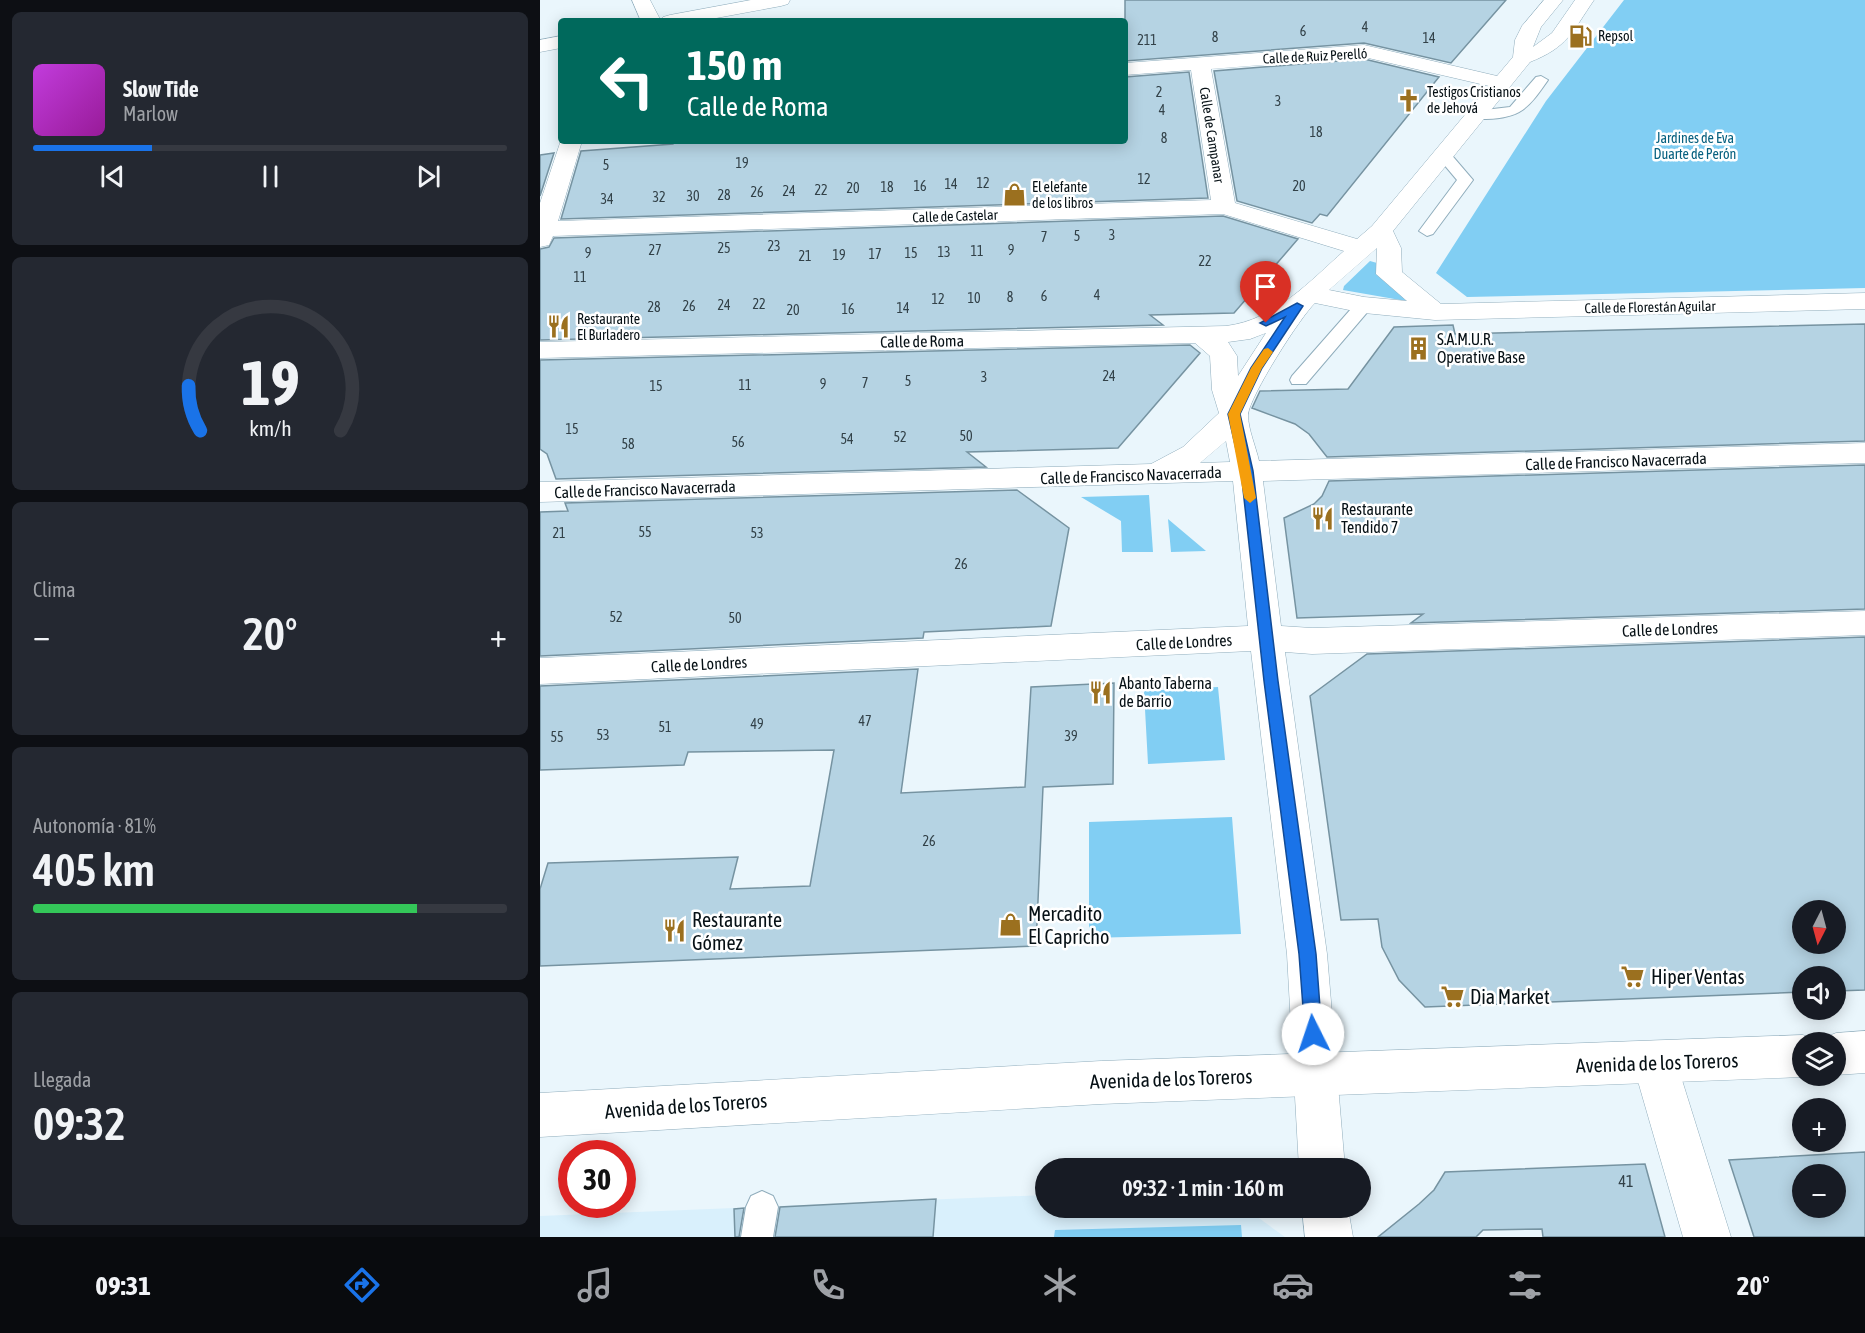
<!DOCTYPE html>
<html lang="es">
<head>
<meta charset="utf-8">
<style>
	body { margin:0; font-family:"Asap Condensed",sans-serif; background:#242831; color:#f1f3f6; height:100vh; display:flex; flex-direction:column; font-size:22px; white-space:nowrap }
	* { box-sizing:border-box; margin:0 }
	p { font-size:20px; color:#9ea1a6 }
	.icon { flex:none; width:33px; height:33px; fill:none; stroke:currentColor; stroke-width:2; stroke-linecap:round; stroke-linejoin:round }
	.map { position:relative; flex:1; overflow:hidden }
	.drawer { display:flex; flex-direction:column; gap:12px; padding:12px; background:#0d0f14; width:540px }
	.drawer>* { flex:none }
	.banner { position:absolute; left:18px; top:18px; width:570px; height:126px; border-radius:6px; box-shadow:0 3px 15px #0003; background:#00695c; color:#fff; overflow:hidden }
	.needle { width:39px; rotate:186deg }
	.buttons { position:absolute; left:1252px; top:900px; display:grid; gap:12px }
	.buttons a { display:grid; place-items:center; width:54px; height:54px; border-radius:50%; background:#171b24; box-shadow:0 3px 15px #0003; font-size:30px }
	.speed { position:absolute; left:18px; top:1140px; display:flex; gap:12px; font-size:30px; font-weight:700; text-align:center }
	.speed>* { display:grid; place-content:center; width:78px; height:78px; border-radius:50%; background:#171b24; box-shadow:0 3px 15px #0003; line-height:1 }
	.speed .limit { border:9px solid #d22; background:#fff; color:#111 }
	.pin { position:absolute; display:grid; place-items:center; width:51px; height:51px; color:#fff; margin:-62px -26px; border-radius:50% 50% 50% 0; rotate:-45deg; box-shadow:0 0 6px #0007 }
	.pin .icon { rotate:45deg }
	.me { position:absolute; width:66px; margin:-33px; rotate:356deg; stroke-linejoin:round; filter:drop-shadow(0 0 4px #0008) }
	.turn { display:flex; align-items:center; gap:21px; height:126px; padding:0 30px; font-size:27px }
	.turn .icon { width:78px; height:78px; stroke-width:2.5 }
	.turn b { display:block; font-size:42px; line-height:51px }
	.big { font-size:45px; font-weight:600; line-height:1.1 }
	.drawer .card { flex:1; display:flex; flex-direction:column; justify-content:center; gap:9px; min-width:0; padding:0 21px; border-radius:9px; background:#242831 }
	.drawer .dial { align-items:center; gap:0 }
	.dial svg { height:156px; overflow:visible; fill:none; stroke:#363941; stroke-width:7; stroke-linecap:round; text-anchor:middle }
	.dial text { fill:#f1f3f6; stroke:none }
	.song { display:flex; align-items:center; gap:18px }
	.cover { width:72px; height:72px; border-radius:9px; background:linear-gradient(135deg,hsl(290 70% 55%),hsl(300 70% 35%)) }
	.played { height:6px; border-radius:3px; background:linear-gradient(90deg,#1a73e8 25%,#363941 25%) }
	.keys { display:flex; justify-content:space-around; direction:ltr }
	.heat { display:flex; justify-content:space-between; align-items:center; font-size:33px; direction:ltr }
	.charge { height:9px; border-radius:4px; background:linear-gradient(90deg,#34c759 81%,#363941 0) }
	.trip { position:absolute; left:495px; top:1158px; width:336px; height:60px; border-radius:30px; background:#171b24; box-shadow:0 3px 15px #0003; font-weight:600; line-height:60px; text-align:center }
	.tab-bar { display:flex; height:96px; justify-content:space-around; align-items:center; background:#090b0e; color:#9ea1a6 }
	.tab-bar .icon { width:42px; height:42px }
	.tab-bar .on { color:#1a73e8 }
	.tab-bar b { font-size:27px; color:#f1f3f6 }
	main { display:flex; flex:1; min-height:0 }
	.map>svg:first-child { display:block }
</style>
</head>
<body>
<main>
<section class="drawer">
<div class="card">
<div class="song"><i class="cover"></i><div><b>Slow Tide</b><p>Marlow</p></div></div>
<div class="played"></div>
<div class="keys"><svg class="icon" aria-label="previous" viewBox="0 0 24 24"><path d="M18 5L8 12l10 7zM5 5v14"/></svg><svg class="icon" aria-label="pause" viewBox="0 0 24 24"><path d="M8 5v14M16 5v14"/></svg><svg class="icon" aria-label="next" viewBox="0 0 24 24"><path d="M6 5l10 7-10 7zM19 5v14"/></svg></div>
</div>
<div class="card dial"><svg viewBox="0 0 100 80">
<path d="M14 69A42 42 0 1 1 86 69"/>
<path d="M14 69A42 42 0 0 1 8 46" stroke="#1a73e8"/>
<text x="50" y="56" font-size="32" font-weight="700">19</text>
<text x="50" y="72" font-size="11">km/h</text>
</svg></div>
<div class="card"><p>Clima</p>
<div class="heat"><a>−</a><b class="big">20°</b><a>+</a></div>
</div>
<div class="card"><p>Autonomía · 81%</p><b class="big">405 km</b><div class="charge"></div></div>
<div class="card"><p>Llegada</p><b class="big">09:32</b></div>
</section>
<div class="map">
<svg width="1325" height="1237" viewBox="0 0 1325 1237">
	<rect width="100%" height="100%" fill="#eaf6fc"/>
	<path fill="#d9f0fc" d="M505,1195L506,1208H705L745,1237H0V1216Z"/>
	<path fill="#81cef3" d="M1084,0H1325V288L927,297L896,273L1006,101Z
		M830,261L837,263L866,301L803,290L804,286Z
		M609,495L613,552H582L581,521L541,497Z
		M628,519L666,551L631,552Z
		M678,687L685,760L608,764L604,691Z
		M692,817L701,934L549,938V822Z
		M701,1225L702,1237H514L515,1230Z"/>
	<path fill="#b5d3e3" stroke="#7693a1" stroke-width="1.5" fill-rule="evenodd" d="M585,0H966L911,63L824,43L585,61Z
		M824,59L899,77L787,216L780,214L772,223L697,201L674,71Z
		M649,72L668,198L21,219L41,151L133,144L134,141H585V77Z
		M14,153L0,196V155Z
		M683,216L758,239L694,313L610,315L623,325L0,340V249L9,247L14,238Z
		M1325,324V441L787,457L769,434L755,424L712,408L720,391L808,389L854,327L913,325L915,334Z
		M650,345L660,353L578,448L427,452L446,467L16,479L7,454L0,449V360Z
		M1325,465V609L871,623L883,614L757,618L744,518L774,504L782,496L789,481Z
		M477,490L529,528L511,626L384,632L383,638L0,656V512L28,511L25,503Z
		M1325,637V990L1296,991V976H1263V992L885,1007L859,980L842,947L838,919L801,920L770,696L827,654ZM1263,910H1296V944H1263Z
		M378,669L361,793L485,787L491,687L574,683L573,784L503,787L496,946L0,966V889L8,863L198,857L190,889L270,886L294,750L148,752L144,765L0,770V686Z
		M1325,1152V1237H1214L1189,1160ZM1263,1174H1296V1208H1263Z
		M1105,1164L1125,1237H1003L1002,1229L943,1230L936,1237H838L879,1204L894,1190L905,1172Z
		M396,1199L393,1237H235L240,1207Z
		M204,1208L199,1237H195L194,1209Z"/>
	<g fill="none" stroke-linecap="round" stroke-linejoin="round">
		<defs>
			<path id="lane" d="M1001,76L1008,80C989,107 982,118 946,119C939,119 934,120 929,115L936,111L970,107L996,77Z
				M904,150L909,152L933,180L893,234L887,236L879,231L917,180L896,155Z
				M824,300L830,301L833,305L830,309L766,384H752L750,380L752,376L818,301Z
				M222,1191L233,1196L238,1207L233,1237H201L206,1207L211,1196Z"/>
			<path id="street" d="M92,0H110L121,21H101Z
				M1004,0H1023L1001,27L993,47L1012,33L1035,0H1054C1032,32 1028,47 990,62L853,231L861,248L862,272L901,304L1325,293V309L895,320L824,313L775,303C761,316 709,397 708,415C708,429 716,447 719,461L1325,443V463L723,481L741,626L772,628L1325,611V635L772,654L745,652L787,954L805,1168H759L747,954L711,651L0,684V658L708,626L693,481L0,502V482L611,464L643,447L679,413L672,390L670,356L655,343L0,358V342L686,326C735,320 769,282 804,251L683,214L13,236L9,245L0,247V203L21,140L42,141L18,221L671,200L651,70L585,75V63L824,45L957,76L973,57L975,40L982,26ZM824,57L949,86L832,226L817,239L695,203L671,69ZM837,248L836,274L867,301L824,297L789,290ZM726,333L698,376L697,356L688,342L710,339ZM686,441L690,462L660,463Z
				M1115,1043L1130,1049L1137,1064L1191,1237H1143L1093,1064L1100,1049Z
				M762,1208H808L813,1237H765Z"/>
			<path id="secondary" d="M1325,1031V1073L1296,1075V1042H1279L1281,1039L1296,1033Z
				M1263,1035L1279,1042H1263V1076H1266L1263,1077L561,1104L0,1137V1093L561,1061Z"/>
			<path id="primary" d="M211,0H250L248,4L241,6L160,21H120L123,17L130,15Z
				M21,36V48L0,52V40Z"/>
		</defs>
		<use href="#lane" stroke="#90adbc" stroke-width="2"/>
		<use href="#street" stroke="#90adbc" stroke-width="1"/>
		<use href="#secondary" stroke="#90adbc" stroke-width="1"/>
		<use href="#primary" stroke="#90adbc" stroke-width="1"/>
		<use href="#lane" fill="#fff" fill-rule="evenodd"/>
		<use href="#street" fill="#fff" fill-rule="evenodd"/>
		<use href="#secondary" fill="#fff" fill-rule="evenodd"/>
		<use href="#primary" fill="#fff" fill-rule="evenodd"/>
	</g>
	<path fill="#1a73e8" stroke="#114b97" stroke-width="1.5" d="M757,303L763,306L722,368L700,414L713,471L738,681L776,954L782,1034L780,1040L773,1042L767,1040L765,1034L759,954L724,681L701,471L688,414L711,368L745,317L726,326L720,323Z"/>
	<path fill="#f59e0b" d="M728,348L733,352L722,368L700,414L716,498L710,503L704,498L688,414L711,368L724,349Z"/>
	<defs>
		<symbol id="fuel-bare" viewBox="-9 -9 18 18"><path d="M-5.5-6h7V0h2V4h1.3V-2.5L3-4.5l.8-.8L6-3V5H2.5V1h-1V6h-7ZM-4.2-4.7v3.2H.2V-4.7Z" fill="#9b701f" stroke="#fff" stroke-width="2.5" paint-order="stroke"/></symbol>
		<symbol id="church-bare" viewBox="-9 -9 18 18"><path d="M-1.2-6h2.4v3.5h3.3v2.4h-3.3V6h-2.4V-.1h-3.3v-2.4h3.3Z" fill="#9b701f" stroke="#fff" stroke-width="2.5" paint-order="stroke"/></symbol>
		<symbol id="shop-bare" viewBox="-9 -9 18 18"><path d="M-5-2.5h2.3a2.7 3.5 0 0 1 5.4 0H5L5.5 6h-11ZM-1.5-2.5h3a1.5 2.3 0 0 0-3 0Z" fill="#9b701f" stroke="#fff" stroke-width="2.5" paint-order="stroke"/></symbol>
		<symbol id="restaurant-bare" viewBox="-9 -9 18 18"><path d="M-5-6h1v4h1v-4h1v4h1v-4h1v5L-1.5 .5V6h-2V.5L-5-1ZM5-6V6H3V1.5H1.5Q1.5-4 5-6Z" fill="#9b701f" stroke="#fff" stroke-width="2.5" paint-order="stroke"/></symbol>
		<symbol id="building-bare" viewBox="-9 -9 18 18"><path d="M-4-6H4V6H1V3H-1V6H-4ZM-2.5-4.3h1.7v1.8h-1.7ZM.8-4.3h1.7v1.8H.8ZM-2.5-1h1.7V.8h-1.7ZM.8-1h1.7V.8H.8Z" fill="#9b701f" stroke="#fff" stroke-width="2.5" paint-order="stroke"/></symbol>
		<symbol id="supermarket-bare" viewBox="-9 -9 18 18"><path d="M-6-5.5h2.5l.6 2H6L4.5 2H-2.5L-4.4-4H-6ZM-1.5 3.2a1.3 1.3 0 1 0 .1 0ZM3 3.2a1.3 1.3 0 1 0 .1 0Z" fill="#9b701f" stroke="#fff" stroke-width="2.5" paint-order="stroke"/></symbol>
	</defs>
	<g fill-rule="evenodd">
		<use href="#fuel-bare" x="1024" y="20" width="33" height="33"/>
		<use href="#church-bare" x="852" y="84" width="33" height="33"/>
		<use href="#shop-bare" x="458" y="178" width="33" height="33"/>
		<use href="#restaurant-bare" x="2" y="310" width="33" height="33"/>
		<use href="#building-bare" x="862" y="332" width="33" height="33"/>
		<use href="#restaurant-bare" x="766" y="502" width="33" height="33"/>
		<use href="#restaurant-bare" x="544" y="676" width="33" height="33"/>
		<use href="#shop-bare" x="454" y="908" width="33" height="33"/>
		<use href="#restaurant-bare" x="118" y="914" width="33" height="33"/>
		<use href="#supermarket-bare" x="1076" y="960" width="33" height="33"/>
		<use href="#supermarket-bare" x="896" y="980" width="33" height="33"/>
	</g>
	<g text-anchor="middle" stroke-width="5" stroke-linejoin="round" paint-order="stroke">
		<g font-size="14" fill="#324148">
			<text x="825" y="32">4</text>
			<text x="763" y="36">6</text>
			<text x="675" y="42">8</text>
			<text x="889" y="43">14</text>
			<text x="607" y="45">211</text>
			<text x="619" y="97">2</text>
			<text x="738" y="106">3</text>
			<text x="622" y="115">4</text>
			<text x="776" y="137">18</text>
			<text x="624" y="143">8</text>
			<text x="202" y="168">19</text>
			<text x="66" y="170">5</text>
			<text x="604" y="184">12</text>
			<text x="443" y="188">12</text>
			<text x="411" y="189">14</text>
			<text x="380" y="191">16</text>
			<text x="759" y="191">20</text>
			<text x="347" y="192">18</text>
			<text x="313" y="193">20</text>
			<text x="281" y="195">22</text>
			<text x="249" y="196">24</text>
			<text x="217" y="197">26</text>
			<text x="184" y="200">28</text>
			<text x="153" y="201">30</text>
			<text x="119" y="202">32</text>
			<text x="67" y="204">34</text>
			<text x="572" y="240">3</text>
			<text x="537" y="241">5</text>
			<text x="504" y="242">7</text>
			<text x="234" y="251">23</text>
			<text x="184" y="253">25</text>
			<text x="115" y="255">27</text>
			<text x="471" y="255">9</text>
			<text x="437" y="256">11</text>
			<text x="404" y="257">13</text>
			<text x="48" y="258">9</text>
			<text x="371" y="258">15</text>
			<text x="335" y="259">17</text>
			<text x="299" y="260">19</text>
			<text x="265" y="261">21</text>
			<text x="665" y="266">22</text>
			<text x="40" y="282">11</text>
			<text x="557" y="300">4</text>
			<text x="504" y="301">6</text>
			<text x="470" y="302">8</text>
			<text x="434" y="303">10</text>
			<text x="398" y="304">12</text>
			<text x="219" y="309">22</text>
			<text x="184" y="310">24</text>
			<text x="149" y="311">26</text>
			<text x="114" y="312">28</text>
			<text x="363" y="313">14</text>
			<text x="308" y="314">16</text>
			<text x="253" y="315">20</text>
			<text x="569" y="381">24</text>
			<text x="444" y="382">3</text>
			<text x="368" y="386">5</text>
			<text x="325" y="388">7</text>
			<text x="283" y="389">9</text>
			<text x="205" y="390">11</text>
			<text x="116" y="391">15</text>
			<text x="32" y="434">15</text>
			<text x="426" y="441">50</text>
			<text x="360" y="442">52</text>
			<text x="307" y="444">54</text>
			<text x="198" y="447">56</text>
			<text x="88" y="449">58</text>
			<text x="105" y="537">55</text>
			<text x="19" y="538">21</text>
			<text x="217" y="538">53</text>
			<text x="421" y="569">26</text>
			<text x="76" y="622">52</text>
			<text x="195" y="623">50</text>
			<text x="325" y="726">47</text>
			<text x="217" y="729">49</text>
			<text x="125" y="732">51</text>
			<text x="63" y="740">53</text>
			<text x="531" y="741">39</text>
			<text x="17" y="742">55</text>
			<text x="389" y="846">26</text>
		</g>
		<g font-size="14" fill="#061015" stroke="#fff" text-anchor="start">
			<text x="1058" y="41">Repsol</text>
			<text x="887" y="97">Testigos Cristianos<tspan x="887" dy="16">de Jehová</tspan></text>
			<text x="492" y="192">El elefante<tspan x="492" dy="16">de los libros</tspan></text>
			<text x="37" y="324">Restaurante<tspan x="37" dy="16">El Burladero</tspan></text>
		</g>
		<g font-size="14" fill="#061015" stroke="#fff">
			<text transform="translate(775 56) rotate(-3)" y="5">Calle de Ruiz Perelló</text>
			<text transform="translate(672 135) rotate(81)" y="5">Calle de Campanar</text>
			<text transform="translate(415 216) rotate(-2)" y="5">Calle de Castelar</text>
			<text transform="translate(1110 307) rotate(-1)" y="5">Calle de Florestán Aguilar</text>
		</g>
		<g font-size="14" fill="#06607f" stroke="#fff">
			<text x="1155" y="143">Jardines de Eva<tspan x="1155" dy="16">Duarte de Perón</tspan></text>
		</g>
		<g font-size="16" fill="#061015" stroke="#fff" text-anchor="start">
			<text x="897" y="345">S.A.M.U.R.<tspan x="897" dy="18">Operative Base</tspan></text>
			<text x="801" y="515">Restaurante<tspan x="801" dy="18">Tendido 7</tspan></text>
			<text x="579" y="689">Abanto Taberna<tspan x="579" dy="18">de Barrio</tspan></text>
		</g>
		<g font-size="16" fill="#061015" stroke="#fff">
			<text transform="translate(382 341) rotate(-1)" y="6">Calle de Roma</text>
			<text transform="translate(1076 461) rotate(-2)" y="6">Calle de Francisco Navacerrada</text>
			<text transform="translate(591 475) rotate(-2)" y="6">Calle de Francisco Navacerrada</text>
			<text transform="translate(105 489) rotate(-2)" y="6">Calle de Francisco Navacerrada</text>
			<text transform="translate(1130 629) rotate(-2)" y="6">Calle de Londres</text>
			<text transform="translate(644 642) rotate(-3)" y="6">Calle de Londres</text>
			<text transform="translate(159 664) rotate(-3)" y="6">Calle de Londres</text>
		</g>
		<g font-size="16" fill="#324148">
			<text x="1086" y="1187">41</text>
		</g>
		<g font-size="20" fill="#061015" stroke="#fff" text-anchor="start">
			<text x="488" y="921">Mercadito<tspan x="488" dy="23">El Capricho</tspan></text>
			<text x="152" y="927">Restaurante<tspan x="152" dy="23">Gómez</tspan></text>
			<text x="1111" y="984">Hiper Ventas</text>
			<text x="930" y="1004">Dia Market</text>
		</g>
		<g font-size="20" fill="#061015" stroke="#fff">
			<text transform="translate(1117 1063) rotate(-2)" y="7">Avenida de los Toreros</text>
			<text transform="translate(631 1079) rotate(-2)" y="7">Avenida de los Toreros</text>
			<text transform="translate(146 1106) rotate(-4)" y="7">Avenida de los Toreros</text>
		</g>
	</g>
</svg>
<div class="buttons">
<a><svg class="needle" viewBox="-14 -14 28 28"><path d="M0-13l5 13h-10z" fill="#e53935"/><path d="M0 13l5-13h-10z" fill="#9ea1a6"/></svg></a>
<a><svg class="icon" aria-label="sound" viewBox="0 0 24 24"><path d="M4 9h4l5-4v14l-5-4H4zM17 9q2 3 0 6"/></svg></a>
<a><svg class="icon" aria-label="layers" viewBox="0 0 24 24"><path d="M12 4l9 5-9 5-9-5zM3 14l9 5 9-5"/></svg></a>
<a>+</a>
<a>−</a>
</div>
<div class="speed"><div class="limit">30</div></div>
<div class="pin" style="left:726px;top:323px;background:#d93025"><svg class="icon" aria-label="arrive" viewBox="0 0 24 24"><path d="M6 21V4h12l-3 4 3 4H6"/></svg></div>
<svg class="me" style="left:773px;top:1034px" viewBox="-20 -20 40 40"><circle r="19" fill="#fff"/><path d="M0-13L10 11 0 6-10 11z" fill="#1a73e8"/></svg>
<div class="trip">09:32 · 1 min · 160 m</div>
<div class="banner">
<div class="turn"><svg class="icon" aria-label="left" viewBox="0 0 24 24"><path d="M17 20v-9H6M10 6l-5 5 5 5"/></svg><div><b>150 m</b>Calle de Roma</div></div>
</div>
</div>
</main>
<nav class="tab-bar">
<b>09:31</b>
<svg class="icon on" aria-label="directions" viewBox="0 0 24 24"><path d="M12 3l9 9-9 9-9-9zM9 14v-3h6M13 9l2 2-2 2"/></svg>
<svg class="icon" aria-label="music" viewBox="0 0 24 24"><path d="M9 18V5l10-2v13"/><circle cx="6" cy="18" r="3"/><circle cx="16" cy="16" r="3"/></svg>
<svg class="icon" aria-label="phone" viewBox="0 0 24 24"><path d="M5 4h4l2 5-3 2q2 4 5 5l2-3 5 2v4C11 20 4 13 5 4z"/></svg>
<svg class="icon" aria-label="climate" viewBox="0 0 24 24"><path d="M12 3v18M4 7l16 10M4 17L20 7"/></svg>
<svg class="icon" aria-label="car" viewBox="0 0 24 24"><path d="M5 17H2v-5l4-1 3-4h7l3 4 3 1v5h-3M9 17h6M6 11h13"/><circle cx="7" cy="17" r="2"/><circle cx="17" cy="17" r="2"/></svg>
<svg class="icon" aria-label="filters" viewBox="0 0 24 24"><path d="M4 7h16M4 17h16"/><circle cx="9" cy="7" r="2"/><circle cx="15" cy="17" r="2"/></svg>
<b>20°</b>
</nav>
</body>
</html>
